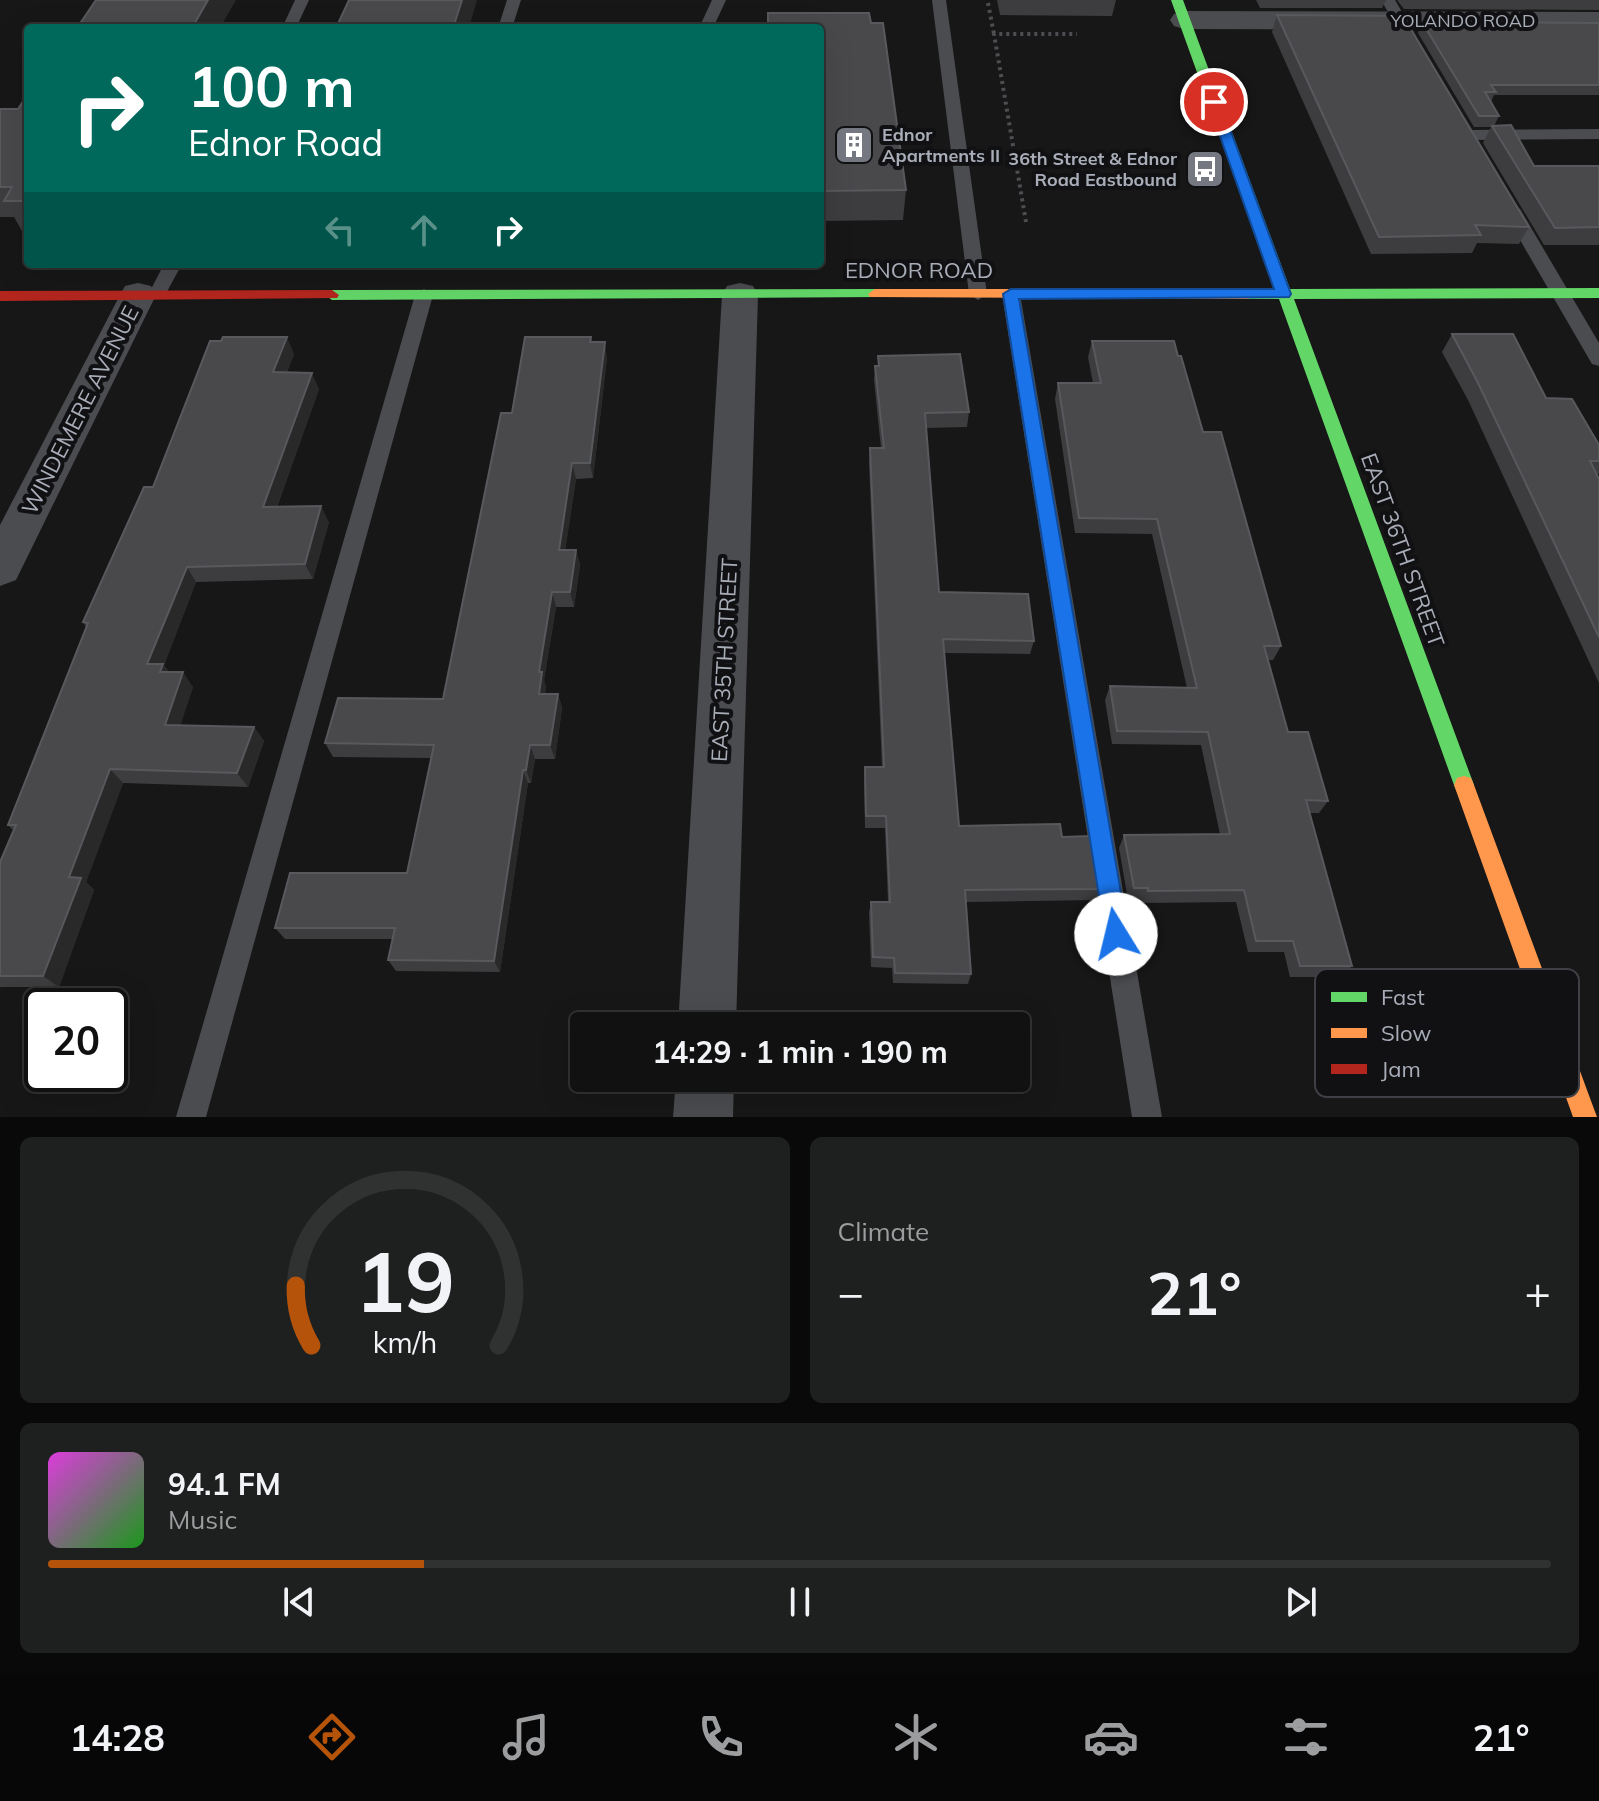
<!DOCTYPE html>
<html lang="en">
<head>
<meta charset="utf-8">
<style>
	body { margin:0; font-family:Mulish,sans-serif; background:#1e1f1f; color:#f1f3f6; height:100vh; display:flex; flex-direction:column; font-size:30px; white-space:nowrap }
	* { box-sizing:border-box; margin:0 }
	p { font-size:26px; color:#9c9d9f }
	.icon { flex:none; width:44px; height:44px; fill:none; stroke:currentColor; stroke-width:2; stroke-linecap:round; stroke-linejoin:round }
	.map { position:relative; height:1117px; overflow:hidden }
	.details { display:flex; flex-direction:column; gap:20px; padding:20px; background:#090909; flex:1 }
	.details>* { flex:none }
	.banner { position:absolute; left:24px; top:24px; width:800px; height:244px; border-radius:8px; box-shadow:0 8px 32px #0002,0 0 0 2px #303131; background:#00695c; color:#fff; overflow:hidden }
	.speed { position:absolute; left:24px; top:988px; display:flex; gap:16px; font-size:40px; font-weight:700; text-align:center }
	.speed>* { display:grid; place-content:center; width:104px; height:104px; border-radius:50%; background:#111; box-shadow:0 8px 32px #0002,0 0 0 2px #303131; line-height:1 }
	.speed .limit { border:4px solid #111; border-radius:12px; background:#fff; color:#111 }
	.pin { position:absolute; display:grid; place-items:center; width:68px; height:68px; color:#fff; margin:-34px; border:4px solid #fff; border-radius:50%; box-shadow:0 2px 8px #0007 }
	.me { position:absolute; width:88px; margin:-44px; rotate:351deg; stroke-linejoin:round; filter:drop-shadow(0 0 6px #0008) }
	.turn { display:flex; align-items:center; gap:28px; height:168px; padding:0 32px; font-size:36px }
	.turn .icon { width:104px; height:104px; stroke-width:2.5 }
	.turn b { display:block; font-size:56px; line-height:68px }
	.lanes { display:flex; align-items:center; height:76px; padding:0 32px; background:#0003; justify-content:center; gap:40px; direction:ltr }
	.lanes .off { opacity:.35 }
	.big { font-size:60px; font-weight:700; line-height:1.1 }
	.details .widget { flex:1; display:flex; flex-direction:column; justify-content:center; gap:12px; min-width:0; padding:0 28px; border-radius:12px; background:#1e1f1f }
	.details .dial { align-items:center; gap:0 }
	.dial svg { height:208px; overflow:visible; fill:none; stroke:#303131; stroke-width:7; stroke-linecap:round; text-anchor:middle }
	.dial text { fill:#f1f3f6; stroke:none }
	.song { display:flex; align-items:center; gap:24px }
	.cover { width:96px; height:96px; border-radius:12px; background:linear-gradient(135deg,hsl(300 70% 55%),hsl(120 70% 35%)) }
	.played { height:8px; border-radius:4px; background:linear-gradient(90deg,#b45309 25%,#303131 25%) }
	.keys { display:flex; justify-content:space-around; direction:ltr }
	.heat { display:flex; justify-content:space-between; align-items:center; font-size:44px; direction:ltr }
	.details .tiles { flex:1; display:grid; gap:20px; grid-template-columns:1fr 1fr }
	.widget:last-child { grid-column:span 2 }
	.trip { position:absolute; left:570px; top:1012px; width:460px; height:80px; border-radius:8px; background:#111; box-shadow:0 8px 32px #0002,0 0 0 2px #303131; font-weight:700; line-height:80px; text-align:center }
	.tabs { display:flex; height:128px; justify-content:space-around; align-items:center; background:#070707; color:#9c9d9f }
	.tabs .icon { width:56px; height:56px }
	.tabs .selected { color:#b45309 }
	.tabs b { font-size:36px; color:#f1f3f6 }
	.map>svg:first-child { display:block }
</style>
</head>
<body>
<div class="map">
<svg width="1599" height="1117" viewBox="0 0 1599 1117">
	<rect width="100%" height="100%" fill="#171717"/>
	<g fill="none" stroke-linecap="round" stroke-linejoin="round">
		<path stroke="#4d4e52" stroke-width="4" stroke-dasharray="3 4" stroke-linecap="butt" d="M988,3L994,34
			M1026,222L994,34H1077"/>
		<path fill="#4b4c50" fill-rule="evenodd" d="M295,0H309L296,28H282Z
			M507,0H521L512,28H498Z
			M712,0H726L713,28H699Z
			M932,0H946L987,294L978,300L969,294Z
			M1381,0H1395L1417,38L1415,41H1405Z
			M1599,129V139L1467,140L1459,135L1467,130Z
			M1511,204L1520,209L1599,343V366L1592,364L1502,209Z
			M164,264H182L163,299H151L148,295Z
			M1011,288L1020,294L1162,1117H1132L1002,294Z
			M424,289L433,295L206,1117H176L415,295Z"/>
		<path fill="#4b4c50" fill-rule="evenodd" d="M1184,11L1599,12V30L1184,29L1174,26L1170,20L1174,14Z
			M138,283L151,286L156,295L16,580L0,586V525L120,295L125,286Z
			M740,283L753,286L758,295L736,1026H678L722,295L727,286Z
			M676,1078H734L733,1117H673Z"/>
		<path fill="#63d668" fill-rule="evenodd" d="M1171,0H1183L1290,289L1599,288V298L1294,299L1474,785L1471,792L1464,794L1457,792L1454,785L1279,299H1248L1241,294L1248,289H1275Z
			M875,289L882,294L880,297L332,300L325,295L332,290Z"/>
		<path fill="#ff974d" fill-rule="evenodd" d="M875,289H1248L1255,294L1248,299L870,297L868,294Z
			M1464,776L1471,778L1474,785L1597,1117H1573L1454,785L1457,778Z"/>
		<path fill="#b3261e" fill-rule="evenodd" d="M332,290L339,295L337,298L0,301V291Z"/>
	</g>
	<path fill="#3d3d3f" d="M997,0H1116L1112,16L1000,15Z
		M1256,0H1386L1382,8H1260Z
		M1397,0H1599V10L1404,9Z
		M1277,15L1529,227L1519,244L1477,243L1472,253L1371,254L1272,32Z
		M1422,22L1599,23V95H1494L1491,102L1499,116L1494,126L1534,166H1599V245H1544L1483,143L1491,127H1474L1418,33Z
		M871,23L906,190L903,220L820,221V28Z
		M28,94V231H22L14,217H0V109H18Z
		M1452,334L1546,398L1599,445V473L1597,475L1599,479V683L1468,400L1442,352Z
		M591,337L592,342L607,358L593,478L576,479L565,550H576L580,565L574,607H556L544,680L546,687L545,694H558L562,708L555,759H535L531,783H528L500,972L396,971L388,960L393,939H285L275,928L407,873L431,758L333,757L325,743L443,699L512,413Z
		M1092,341L1203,432L1281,646L1273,660H1268L1288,732L1328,801L1319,813H1310L1352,966L1342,977H1290L1284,952H1248L1236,902L1142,903L1141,899L1128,900L1119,848L1124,835L1220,834L1201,745L1112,744L1105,700L1110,686L1187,688L1152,534L1075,533L1055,399L1058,383H1093L1088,357Z
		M294,354L287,372L319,389L277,507L329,522L313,579L196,582L164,665L169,672L193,687L180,725L254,727L264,741L248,787L123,783L86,882L94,890L59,987H0V862L14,831L8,825L86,627L83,622L153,487Z
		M878,356L969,412L967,427L926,428L939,592L1034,641L1030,654L945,653L959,826L1062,837L1100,889L1095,900L966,902L971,974L968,984L893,983L892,968L871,967L869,913L871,902H888L885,828H865L864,780L865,767H882L869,463L870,448H881L874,380L875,366H878Z"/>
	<path fill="#29292a" d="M208,0H236L220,28H192Z
		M462,0H477L469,28H453Z
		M287,337L294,354L280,388L273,372Z
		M605,342L607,358L593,478L590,463Z
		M312,373L319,389L271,523L263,507Z
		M572,463L576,479L563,565L559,550Z
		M321,506L329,522L313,579L305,564Z
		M576,550L580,565L574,607L570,592Z
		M187,567L196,582L164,665L174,679L147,664Z
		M552,592L556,607L544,680L546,687L543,708L539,694V672Z
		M183,672L193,687L176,739L165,725Z
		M558,694L562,708L555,759L550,745Z
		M254,727L264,741L248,787L237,773Z
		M530,745L535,759L531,783L526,770Z
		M110,769L123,783L86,882L94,890L59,987L43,976L69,877Z
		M523,770L528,783L500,972L494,961Z"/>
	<path fill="#49494c" stroke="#58595d" stroke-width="2" d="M96,0H208L192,28H77Z
		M349,0H462L453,28H336Z
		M768,13H869L871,23H883L906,190L820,191V28H768Z
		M1277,15L1403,16L1529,227L1475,225L1481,235L1379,237Z
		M1422,22L1599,23V85H1491L1496,92H1485L1499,116H1479Z
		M28,94V201H4L12,187H0V109H18Z
		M1511,125L1534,166H1599V227L1555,228L1492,126Z
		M1452,334H1513L1546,398L1572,399L1599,445V461H1590L1599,479V637L1478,383Z
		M223,337H287L273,372L312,373L263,507L321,506L305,564L187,567L147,664H163L160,672H183L165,725L254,727L237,773L110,769L69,877L81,878L43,976H0V862L16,825H8L88,623L83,622L144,487H153L210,341H221Z
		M525,337H591L590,342H605L590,463H572L559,550H576L570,592H552L539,672H542L539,694H558L550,745H530L526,770H523L494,961L388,960L395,928H275L290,873H407L434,745L325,743L338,698L443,699L501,413H512Z
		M1092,341H1174L1178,356H1181L1203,432H1221L1281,646H1264L1288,732H1308L1328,801L1306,800L1352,966H1300L1293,941H1256L1244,890L1148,891V888H1134L1124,835L1230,834L1208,732L1117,731L1110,686L1197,688L1157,519L1079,518L1058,383H1101Z
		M960,354L969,412L925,413L939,592L1028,594L1034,641L943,639L959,826L1060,824L1062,837L1091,836L1100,889L965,890L971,974L895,973L894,958L873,957L871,902H890L886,816H866L865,767H884L870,448H884L875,366H879L878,356Z"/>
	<path fill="#1a73e8" stroke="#114b97" stroke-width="2" d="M1209,99L1220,102L1291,294L1289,297L1019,299L1128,934L1124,942L1116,945L1108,942L1105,934L1003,294L1011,289H1274L1208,102Z"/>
	<defs>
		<symbol id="building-square" viewBox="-11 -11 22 22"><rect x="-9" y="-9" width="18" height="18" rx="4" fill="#757880" stroke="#111113"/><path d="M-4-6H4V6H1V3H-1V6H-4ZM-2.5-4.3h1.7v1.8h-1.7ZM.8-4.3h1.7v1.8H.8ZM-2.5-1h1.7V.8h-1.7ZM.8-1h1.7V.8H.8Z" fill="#fff"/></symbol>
		<symbol id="bus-square" viewBox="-11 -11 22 22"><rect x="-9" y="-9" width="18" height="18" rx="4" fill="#757880" stroke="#111113"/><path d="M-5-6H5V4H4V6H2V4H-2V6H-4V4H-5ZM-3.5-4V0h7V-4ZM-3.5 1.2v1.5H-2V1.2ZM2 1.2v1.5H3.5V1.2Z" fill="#fff"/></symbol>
	</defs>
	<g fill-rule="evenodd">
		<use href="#building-square" x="832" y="123" width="44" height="44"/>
		<use href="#bus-square" x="1183" y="147" width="44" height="44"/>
	</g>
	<g text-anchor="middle" stroke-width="8" stroke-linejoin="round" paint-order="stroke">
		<g font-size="18" fill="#a8adb8" stroke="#111113">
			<text x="1463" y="27">YOLANDO ROAD</text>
		</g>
		<g font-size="18" font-weight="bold" fill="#a8adb8" stroke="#111113" text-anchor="start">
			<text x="882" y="141">Ednor<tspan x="882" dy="21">Apartments II</tspan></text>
			<text x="1177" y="165" text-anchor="end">36th Street &amp; Ednor<tspan x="1177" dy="21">Road Eastbound</tspan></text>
		</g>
		<g font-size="22" fill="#a8adb8" stroke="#111113">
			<text x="919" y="278">EDNOR ROAD</text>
			<text transform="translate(80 410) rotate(-63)" y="8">WINDEMERE AVENUE</text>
			<text transform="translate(1403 550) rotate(70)" y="8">EAST 36TH STREET</text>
			<text transform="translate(724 660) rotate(-87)" y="8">EAST 35TH STREET</text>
		</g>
	</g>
	<rect x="1315" y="969" width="264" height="128" rx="12" fill="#111113" stroke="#3e4045" stroke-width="2"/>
	<rect x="1331" y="992" width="36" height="10" fill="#63d668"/>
	<rect x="1331" y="1028" width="36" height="10" fill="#ff974d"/>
	<rect x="1331" y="1064" width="36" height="10" fill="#b3261e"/>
	<g font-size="22" fill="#a8adb8">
		<text x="1381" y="1005">Fast</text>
		<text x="1381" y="1041">Slow</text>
		<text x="1381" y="1077">Jam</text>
	</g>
</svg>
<div class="speed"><div class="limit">20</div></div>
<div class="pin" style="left:1214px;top:102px;background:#d93025"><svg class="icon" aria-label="arrive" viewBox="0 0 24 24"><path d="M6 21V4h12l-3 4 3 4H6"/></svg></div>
<svg class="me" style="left:1116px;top:934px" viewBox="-20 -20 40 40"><circle r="19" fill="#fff"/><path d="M0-13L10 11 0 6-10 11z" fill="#1a73e8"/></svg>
<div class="trip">14:29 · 1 min · 190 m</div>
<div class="banner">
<div class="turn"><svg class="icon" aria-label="right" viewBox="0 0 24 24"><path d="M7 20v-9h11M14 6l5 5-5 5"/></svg><div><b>100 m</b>Ednor Road</div></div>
<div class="lanes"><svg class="icon off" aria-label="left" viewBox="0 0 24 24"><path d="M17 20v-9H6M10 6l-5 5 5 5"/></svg><svg class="icon off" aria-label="ahead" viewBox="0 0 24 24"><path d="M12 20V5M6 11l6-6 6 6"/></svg><svg class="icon" aria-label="right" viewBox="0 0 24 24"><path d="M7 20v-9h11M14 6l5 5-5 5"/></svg></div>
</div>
</div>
<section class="details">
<div class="tiles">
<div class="widget dial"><svg viewBox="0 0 100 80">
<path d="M14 69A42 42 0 1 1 86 69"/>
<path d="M14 69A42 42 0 0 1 8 46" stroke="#b45309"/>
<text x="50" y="56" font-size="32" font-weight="700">19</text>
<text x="50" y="72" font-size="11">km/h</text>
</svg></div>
<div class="widget"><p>Climate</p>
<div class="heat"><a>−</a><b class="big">21°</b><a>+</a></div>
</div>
<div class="widget">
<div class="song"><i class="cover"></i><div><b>94.1 FM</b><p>Music</p></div></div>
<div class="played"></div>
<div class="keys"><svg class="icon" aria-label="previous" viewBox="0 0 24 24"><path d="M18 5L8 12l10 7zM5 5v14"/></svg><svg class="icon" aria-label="pause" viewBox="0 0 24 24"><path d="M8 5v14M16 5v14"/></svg><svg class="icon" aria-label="next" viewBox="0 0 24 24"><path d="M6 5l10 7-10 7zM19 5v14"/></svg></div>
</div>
</div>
</section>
<nav class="tabs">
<b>14:28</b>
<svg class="icon selected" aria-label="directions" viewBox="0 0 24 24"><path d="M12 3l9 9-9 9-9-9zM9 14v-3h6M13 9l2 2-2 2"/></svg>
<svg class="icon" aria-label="music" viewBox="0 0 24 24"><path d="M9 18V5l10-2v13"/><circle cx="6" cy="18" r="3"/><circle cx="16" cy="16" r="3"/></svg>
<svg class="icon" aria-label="phone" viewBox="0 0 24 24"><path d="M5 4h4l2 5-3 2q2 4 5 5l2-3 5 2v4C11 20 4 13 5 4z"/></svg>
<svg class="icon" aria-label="climate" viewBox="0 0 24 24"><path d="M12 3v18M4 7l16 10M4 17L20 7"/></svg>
<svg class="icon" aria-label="car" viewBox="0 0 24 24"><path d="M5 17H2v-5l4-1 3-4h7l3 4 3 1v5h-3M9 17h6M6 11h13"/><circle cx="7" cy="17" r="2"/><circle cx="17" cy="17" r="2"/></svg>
<svg class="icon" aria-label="filters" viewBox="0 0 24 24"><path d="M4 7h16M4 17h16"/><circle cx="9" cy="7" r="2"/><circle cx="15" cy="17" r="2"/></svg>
<b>21°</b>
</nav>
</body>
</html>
